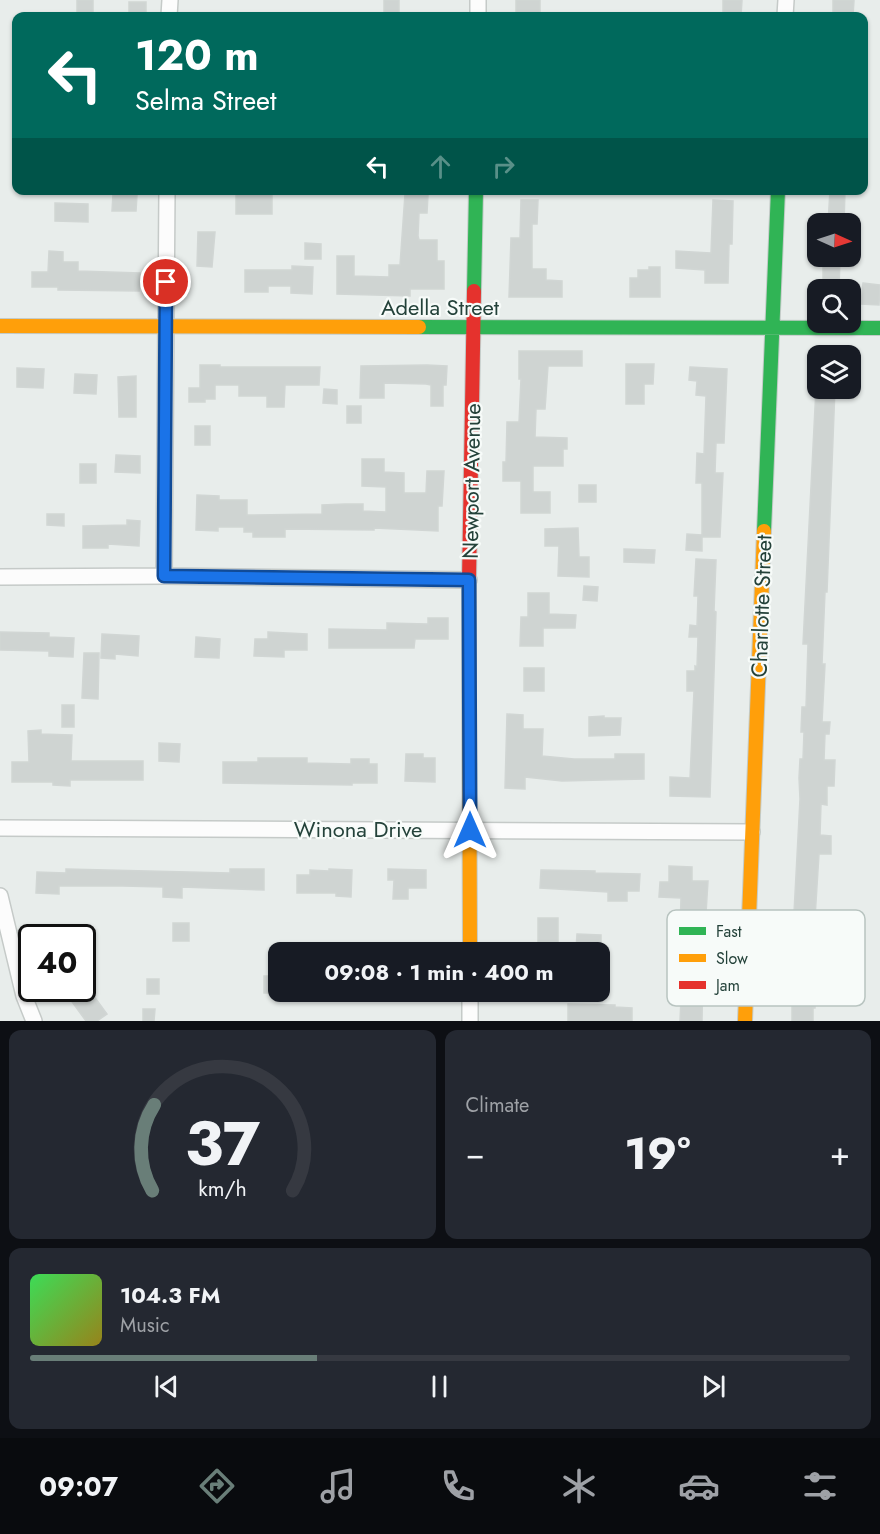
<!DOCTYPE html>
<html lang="en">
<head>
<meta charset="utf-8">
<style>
	body { margin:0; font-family:Jost,sans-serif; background:#242831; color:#f1f3f6; height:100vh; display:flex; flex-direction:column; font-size:22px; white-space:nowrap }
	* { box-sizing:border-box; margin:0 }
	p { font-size:20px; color:#9ea1a6 }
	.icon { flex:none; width:33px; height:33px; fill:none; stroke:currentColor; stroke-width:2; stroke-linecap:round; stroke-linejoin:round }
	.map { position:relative; height:1021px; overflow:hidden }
	.sheet { display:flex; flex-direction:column; gap:9px; padding:9px; background:#0d0f14; flex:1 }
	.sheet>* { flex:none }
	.banner { position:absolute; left:12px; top:12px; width:856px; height:183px; border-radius:12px; box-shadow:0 2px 4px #0004; background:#00695c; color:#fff; overflow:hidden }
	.needle { width:39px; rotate:93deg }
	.tools { position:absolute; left:807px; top:213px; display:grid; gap:12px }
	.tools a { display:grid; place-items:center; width:54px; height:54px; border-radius:12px; background:#171b24; box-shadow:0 2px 4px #0004; font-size:30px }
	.speed { position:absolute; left:18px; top:924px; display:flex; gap:12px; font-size:30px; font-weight:700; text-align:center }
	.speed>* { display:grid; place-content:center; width:78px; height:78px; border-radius:50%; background:#171b24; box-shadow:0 2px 4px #0004; line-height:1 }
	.speed .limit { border:3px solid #111; border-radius:9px; background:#fff; color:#111 }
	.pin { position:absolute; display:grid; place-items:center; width:51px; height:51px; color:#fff; margin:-26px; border:3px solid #fff; border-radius:50%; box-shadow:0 2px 6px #0007 }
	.me { position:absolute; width:66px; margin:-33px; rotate:0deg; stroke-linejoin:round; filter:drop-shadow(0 0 4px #0008) }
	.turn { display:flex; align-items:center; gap:21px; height:126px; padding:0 24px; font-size:27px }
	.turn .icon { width:78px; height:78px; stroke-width:2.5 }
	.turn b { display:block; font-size:42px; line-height:51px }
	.lanes { display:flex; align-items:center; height:57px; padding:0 24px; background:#0003; justify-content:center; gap:30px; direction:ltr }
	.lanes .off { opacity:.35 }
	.big { font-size:45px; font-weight:700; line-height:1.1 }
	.sheet .tile { flex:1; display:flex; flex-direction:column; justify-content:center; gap:9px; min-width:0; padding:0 21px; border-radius:12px; background:#242831 }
	.sheet .dial { align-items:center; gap:0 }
	.dial svg { height:156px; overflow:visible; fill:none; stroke:#363941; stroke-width:7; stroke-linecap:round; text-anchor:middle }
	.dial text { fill:#f1f3f6; stroke:none }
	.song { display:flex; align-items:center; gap:18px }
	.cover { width:72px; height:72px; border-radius:9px; background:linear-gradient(135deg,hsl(130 70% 55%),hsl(50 70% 35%)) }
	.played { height:6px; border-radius:3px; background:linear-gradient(90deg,#697e78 35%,#363941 35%) }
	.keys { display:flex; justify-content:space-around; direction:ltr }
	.heat { display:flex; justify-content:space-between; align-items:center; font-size:33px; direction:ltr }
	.sheet .tiles { flex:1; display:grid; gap:9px; grid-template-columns:1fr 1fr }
	.tile:last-child { grid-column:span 2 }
	.trip { position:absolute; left:268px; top:942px; width:342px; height:60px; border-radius:12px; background:#171b24; box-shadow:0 2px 4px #0004; font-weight:700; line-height:60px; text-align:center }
	.tabs { display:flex; height:96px; justify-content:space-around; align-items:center; background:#090b0e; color:#9ea1a6 }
	.tabs .icon { width:42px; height:42px }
	.tabs .current { color:#697e78 }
	.tabs b { font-size:27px; color:#f1f3f6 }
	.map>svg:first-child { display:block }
</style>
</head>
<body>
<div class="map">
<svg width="880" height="1021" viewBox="0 0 880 1021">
	<rect width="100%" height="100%" fill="#e8edeb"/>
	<path fill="#cfd4d2" stroke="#d1d6d4" stroke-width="1.5" d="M77,0H93V16H77Z
		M384,0H399V16H384Z
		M516,0H540V16H516Z
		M723,0H742L741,16H723Z
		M833,0H854L853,16H833Z
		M129,2H146V16H129Z
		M830,190H845L844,224H828Z
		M236,193H272V214H236Z
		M113,194L137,195L136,211H112Z
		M405,194L428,195L427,213H419L418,236L419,240H437V261H444V289H410V296L337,294V256H354V276L389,277V265H400Z
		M521,200H538L537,224H532V269H546V280L562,281V297H509L511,238H520Z
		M713,200L733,201L732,244H729L728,283H705V270L676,268V251L711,253Z
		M55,203L88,204V222L55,221Z
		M198,232H215L212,267L197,266Z
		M305,243L321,244V259H305Z
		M49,251L63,252V262H78V271L140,273L139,291L58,290V287H32V272H48Z
		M823,256H840L839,290H823Z
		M292,266L313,267L312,294L291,293V286H268V292H245V270H292Z
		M649,267H660V297H630V278H638V270H649Z
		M863,283L880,285L879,305L861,304Z
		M519,351H582V366H548L545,409H536L535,437L567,438V449H563V466H533V492H550V513H521V481H503V462H506L507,422H519L521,379H519Z
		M626,364H654L653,384H644V404H626Z
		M200,365H220V367H320L319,385H285L284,407H267V396H239V385H215V399H205V402H189V388H200Z
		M427,365L447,366L446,385H443V406H431V385L426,384L384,383V398H360L361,366Z
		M690,367L727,369L724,443H716L715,473H723L720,537H702V551L686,550L687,534L702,535V483H696L697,453L704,454L706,396L696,395L697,381L689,380Z
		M17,368L44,369L43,388L17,387Z
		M75,374L97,375L96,394L74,393Z
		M136,376V417H119L118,377Z
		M816,388H835L827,592H825L822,664H825L822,722H830L829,734H825L824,760H835L834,786H827V805L821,804L820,835L831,836V854H819L812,966H817L815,1008H813V1021H792V988H796L797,951H792L800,799L799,778L800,759H803L804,732H801L802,707H806L808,644H803Z
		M324,389L337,390V404L323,403Z
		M347,406H361V423H347Z
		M195,426H210V445H195Z
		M116,455L140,456V473L115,472Z
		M362,459H384V472L404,473V493H426L427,471H444L442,506H438V531L374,528V530L285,529V537H253V532H244V527H218V531L196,530L197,495L219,496V500H247V515L322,514V505L345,504H363V511L386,512V487L362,486Z
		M80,464H96V483H80Z
		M579,485H596V502H579Z
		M47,514H64V526L47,525Z
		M127,520L140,521L139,546L108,544V548H83V526L127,525Z
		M578,528L579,557H589V577L558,576L559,546H545V529Z
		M624,549L655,550L654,563L624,562Z
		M696,559L716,560L714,611L716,612L710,797L670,796V777L690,778L694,691H687V671H695V666L697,667L698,637H689L690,625L697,626L698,596H694Z
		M584,586L598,587L597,601L583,600Z
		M528,593H549V614L576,615L575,628H543V646H520L521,617H528Z
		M428,618H448V639H415L414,648H329V629L387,630V623L428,624Z
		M0,632L49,633V637L74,638L73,657L49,656V651L0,650Z
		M268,632L307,634V650H284V657L254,656L255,639H268Z
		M102,634L139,636L138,656L115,654V659L101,658Z
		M196,637L220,639L219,658L195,657Z
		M84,653H99L98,699L82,698Z
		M524,668H544V691H524Z
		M62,705H74V727H62Z
		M507,714L523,715V729H543L542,756L574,759H615V754H644V779L562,781L525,777V789L505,788Z
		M604,716V718H621L620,735L589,736V717Z
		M41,730V734L72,735L71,761H143V780H70V786L53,785V782H12V762H29L28,731Z
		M159,743L180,744L179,762L159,761Z
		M406,754H423V758H435V782L405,781Z
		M258,758H307V763L351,764V759H369V764H377V783H352V785L223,783V762H258Z
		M669,866L692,867V881H708L705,929H700L699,960H703L702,1021H680L681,999L678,998L681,898L659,897L660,882H669Z
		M66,869L230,873V869H264V890L182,887V898L163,897V887L123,886H59V894L36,893L37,872L66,873Z
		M329,869L352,870L351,897L336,896V893H297V875H310V870L329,871Z
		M388,869L426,870V888H408V899H393L394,880H388Z
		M541,870L595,871V873L640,874L639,891H627V901H608V892L540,888Z
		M538,918H558V942H538Z
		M173,923H189V941H173Z
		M577,934L601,935V951L576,950Z
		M264,976H279V993H264Z
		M147,979H159V994H147Z
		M62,988H88L107,1014L97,1021H86Z
		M568,1004L615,1005V1007L632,1008V1021H568Z
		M143,1009H155L154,1021H143Z"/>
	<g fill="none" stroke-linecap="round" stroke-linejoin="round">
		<defs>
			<path id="street" d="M169,16L170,0
				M478,16V0
				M785,16L786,0
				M164,576L167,190
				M0,577L164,576L469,580
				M0,828L752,832
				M0,896L24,996L34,1021
				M470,992V1021"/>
			<path id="fast" d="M474,291L476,190
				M419,327L880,328
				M764,531L778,190"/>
			<path id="slow" d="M0,326L419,327
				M469,688L470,952
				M745,1021L764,531"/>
			<path id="jam" d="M469,688V580L474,291"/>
		</defs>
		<use href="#street" stroke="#c5cac8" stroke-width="18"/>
		<use href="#fast" stroke="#c3cbc8" stroke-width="16"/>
		<use href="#slow" stroke="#c3cbc8" stroke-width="16"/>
		<use href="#jam" stroke="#c3cbc8" stroke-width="16"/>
		<use href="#street" stroke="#fcfcfc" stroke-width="15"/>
		<use href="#fast" stroke="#30b455" stroke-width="14"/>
		<use href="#slow" stroke="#ff9f0a" stroke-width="14"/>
		<use href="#jam" stroke="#e5322d" stroke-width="14"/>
	</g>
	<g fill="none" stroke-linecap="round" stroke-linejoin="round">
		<defs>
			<path id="route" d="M166,282L164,576L469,580L470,830"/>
		</defs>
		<use href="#route" stroke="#114b97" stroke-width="15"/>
		<use href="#route" stroke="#1a73e8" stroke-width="10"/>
	</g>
	<g text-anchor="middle" stroke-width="4.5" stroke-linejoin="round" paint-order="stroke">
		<g font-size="22" fill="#24423a" stroke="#f7fbf9">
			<text x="440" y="315">Adella Street</text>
			<text transform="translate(471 481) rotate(-89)" y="8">Newport Avenue</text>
			<text transform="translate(761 606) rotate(-88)" y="8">Charlotte Street</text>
			<text x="358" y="837">Winona Drive</text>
		</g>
	</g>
	<rect x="667" y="910" width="198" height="96" rx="9" fill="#f7fbf9" stroke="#b8c4c0" stroke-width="1.5"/>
	<rect x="679" y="927" width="27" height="8" fill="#30b455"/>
	<rect x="679" y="954" width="27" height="8" fill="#ff9f0a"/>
	<rect x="679" y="981" width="27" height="8" fill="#e5322d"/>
	<g font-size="16" fill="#24423a">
		<text x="716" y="937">Fast</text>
		<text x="716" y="964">Slow</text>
		<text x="716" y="991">Jam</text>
	</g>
</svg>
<div class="tools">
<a><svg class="needle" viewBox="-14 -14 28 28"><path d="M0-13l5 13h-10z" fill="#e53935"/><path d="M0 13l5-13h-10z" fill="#9ea1a6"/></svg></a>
<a><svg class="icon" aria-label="search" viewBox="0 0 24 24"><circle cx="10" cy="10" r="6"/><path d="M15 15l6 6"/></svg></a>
<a><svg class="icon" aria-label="layers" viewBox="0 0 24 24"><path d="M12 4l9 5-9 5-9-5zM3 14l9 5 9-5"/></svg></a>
</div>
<div class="speed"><div class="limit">40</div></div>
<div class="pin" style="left:166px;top:282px;background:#d93025"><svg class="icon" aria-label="arrive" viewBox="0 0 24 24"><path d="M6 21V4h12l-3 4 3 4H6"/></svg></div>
<svg class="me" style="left:470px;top:830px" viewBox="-20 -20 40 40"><path d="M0-17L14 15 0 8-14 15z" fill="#1a73e8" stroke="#fff" stroke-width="4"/></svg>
<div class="trip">09:08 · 1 min · 400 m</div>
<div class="banner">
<div class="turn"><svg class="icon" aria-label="left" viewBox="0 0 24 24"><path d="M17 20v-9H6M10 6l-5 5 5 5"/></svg><div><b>120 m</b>Selma Street</div></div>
<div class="lanes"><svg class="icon" aria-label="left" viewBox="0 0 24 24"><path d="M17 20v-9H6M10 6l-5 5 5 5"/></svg><svg class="icon off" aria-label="ahead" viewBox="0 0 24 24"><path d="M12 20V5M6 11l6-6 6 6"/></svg><svg class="icon off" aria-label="right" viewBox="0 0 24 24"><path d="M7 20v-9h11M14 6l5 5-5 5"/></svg></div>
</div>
</div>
<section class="sheet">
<div class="tiles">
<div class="tile dial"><svg viewBox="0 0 100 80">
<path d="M14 69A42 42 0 1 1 86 69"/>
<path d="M14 69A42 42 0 0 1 15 25" stroke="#697e78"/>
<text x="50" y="56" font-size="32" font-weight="700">37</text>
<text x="50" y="72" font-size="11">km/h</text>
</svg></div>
<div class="tile"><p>Climate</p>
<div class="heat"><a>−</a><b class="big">19°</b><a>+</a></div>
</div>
<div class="tile">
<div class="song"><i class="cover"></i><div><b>104.3 FM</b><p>Music</p></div></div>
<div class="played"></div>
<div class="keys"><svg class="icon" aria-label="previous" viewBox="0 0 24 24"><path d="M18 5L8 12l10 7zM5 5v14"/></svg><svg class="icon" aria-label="pause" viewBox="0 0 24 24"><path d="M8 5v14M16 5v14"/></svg><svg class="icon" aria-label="next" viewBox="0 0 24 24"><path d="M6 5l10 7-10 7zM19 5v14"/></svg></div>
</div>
</div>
</section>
<nav class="tabs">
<b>09:07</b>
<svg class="icon current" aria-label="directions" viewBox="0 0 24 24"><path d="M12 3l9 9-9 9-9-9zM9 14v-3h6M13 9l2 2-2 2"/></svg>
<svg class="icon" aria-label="music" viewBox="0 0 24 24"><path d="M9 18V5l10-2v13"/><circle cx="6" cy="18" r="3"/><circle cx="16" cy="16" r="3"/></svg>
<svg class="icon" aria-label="phone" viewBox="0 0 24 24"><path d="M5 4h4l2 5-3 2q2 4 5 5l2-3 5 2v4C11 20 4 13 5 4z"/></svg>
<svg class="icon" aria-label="climate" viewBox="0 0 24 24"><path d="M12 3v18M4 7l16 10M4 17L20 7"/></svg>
<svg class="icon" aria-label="car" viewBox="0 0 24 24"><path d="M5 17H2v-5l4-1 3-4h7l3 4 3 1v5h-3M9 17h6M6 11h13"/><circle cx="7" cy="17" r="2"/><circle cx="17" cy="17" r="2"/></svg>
<svg class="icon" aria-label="filters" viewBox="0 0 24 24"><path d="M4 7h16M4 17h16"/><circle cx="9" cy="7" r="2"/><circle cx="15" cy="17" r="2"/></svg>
</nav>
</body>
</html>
